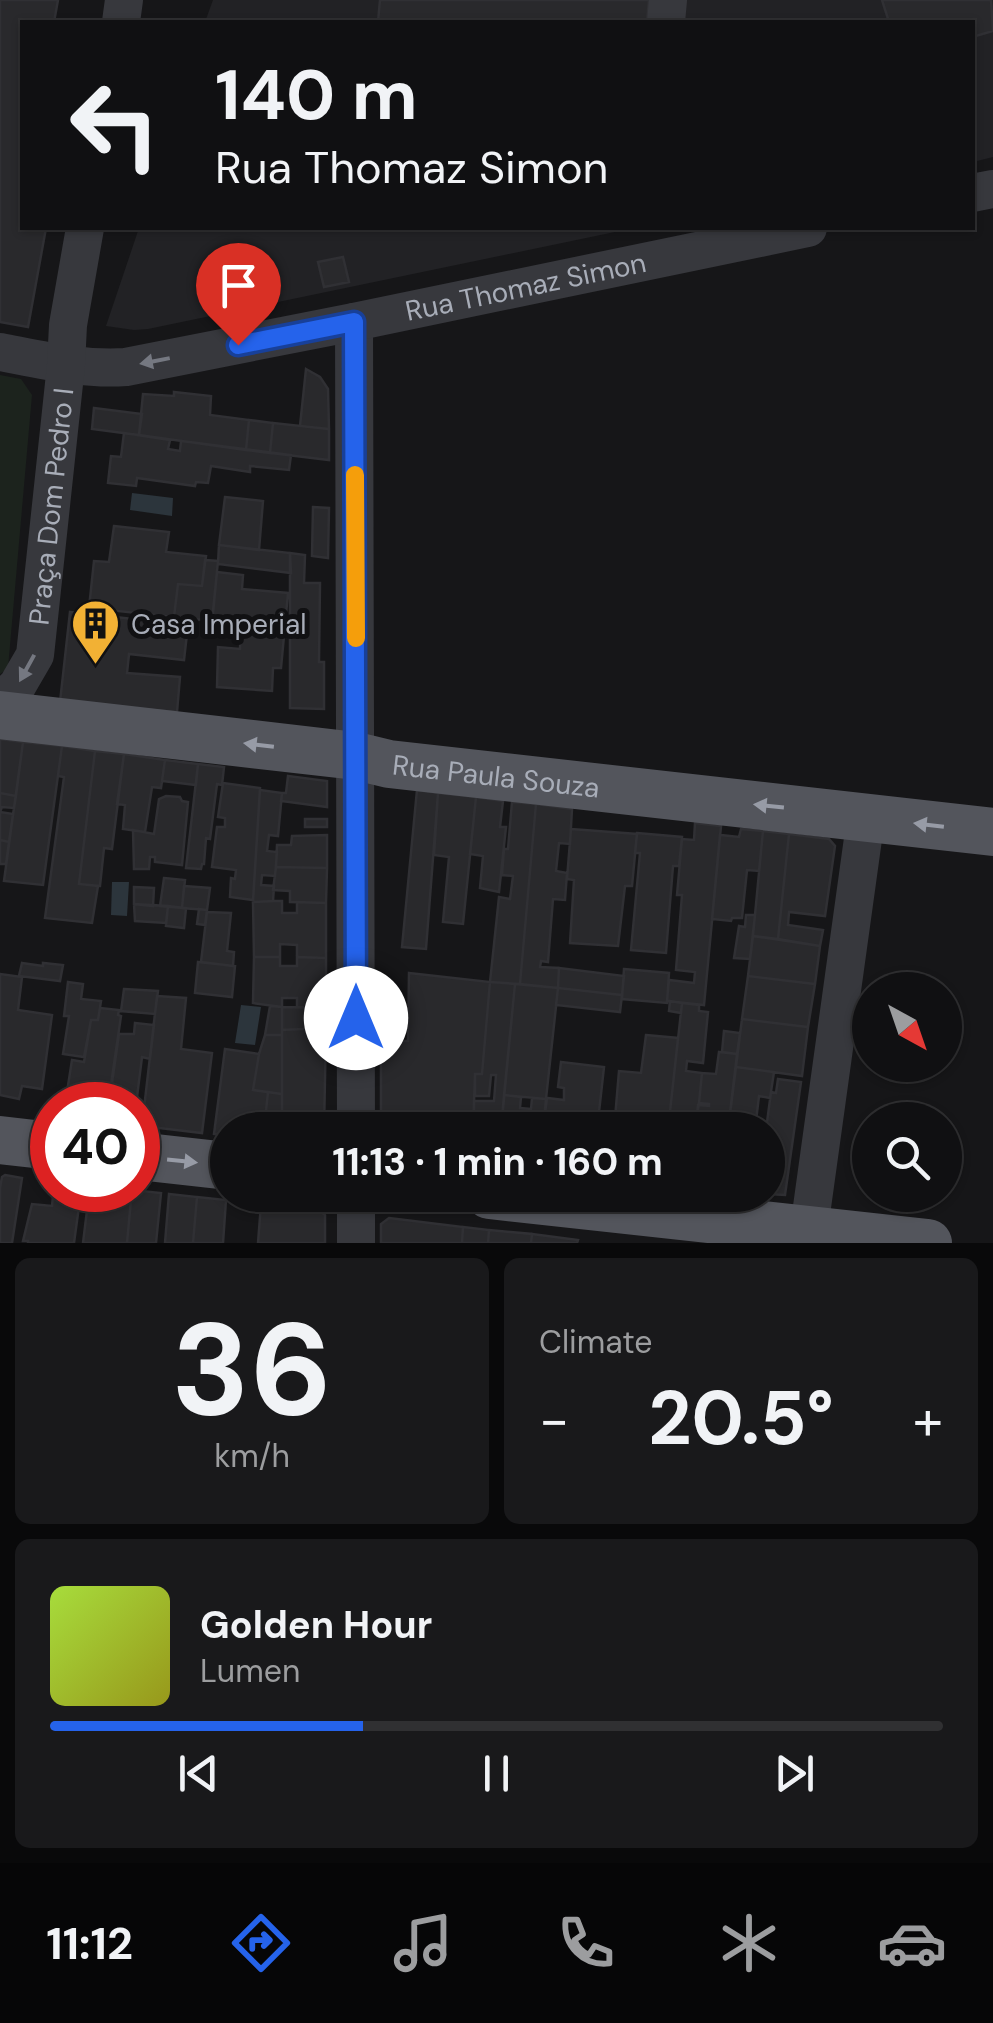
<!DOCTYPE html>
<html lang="en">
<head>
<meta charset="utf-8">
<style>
	body { margin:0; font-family:"DM Sans",sans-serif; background:#19191b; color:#f1f3f6; height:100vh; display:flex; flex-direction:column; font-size:38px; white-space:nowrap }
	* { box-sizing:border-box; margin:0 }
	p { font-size:32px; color:#9c9d9f }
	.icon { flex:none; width:55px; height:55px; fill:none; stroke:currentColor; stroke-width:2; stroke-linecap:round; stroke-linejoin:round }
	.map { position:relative; height:1243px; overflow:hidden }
	.side { display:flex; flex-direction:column; gap:15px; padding:15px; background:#09090a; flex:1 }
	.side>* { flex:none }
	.banner { position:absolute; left:20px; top:20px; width:955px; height:210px; border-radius:0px; box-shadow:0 2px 8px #0004,0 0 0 2px #303032; background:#101012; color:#f1f3f6; overflow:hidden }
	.needle { width:65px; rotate:140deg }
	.tools { position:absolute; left:852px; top:972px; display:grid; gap:20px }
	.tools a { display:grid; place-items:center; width:110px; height:110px; border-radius:50%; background:#101012; box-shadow:0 2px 8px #0004,0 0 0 2px #303032; font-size:50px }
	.speed { position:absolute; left:30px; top:1082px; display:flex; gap:20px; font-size:50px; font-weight:700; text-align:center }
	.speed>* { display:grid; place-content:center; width:130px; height:130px; border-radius:50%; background:#101012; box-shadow:0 2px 8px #0004,0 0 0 2px #303032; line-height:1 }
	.speed .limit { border:15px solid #d22; background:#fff; color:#111 }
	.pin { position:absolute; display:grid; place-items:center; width:85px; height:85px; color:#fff; margin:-102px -42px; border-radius:50% 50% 50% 0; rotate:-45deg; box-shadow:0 0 10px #0007 }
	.pin .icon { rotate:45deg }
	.me { position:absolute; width:110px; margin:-55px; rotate:0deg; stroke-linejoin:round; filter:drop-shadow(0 0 8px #0008) }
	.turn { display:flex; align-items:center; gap:35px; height:210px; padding:0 30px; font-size:45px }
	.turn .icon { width:130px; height:130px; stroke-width:2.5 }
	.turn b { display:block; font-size:70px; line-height:85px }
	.big { font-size:75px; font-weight:700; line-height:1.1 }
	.side .tile { flex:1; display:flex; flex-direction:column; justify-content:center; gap:15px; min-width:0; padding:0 35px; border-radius:15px; background:#19191b }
	.side .dial { align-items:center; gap:0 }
	.dial b { font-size:130px; line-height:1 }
	.song { display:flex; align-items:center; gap:30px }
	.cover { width:120px; height:120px; border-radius:15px; background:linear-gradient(135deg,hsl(80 70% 55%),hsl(60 70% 35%)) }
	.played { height:10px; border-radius:5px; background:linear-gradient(90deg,#2563eb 35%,#303032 35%) }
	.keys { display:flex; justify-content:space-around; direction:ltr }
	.heat { display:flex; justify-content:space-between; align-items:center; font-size:55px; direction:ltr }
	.side .tiles { flex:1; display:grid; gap:15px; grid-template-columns:1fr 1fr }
	.tile:last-child { grid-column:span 2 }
	.trip { position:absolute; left:210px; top:1112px; width:575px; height:100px; border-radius:50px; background:#101012; box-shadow:0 2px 8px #0004,0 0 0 2px #303032; font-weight:700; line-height:100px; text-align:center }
	.dock { display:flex; height:160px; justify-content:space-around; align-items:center; background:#060607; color:#9c9d9f }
	.dock .icon { width:70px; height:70px }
	.dock .current { color:#2563eb }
	.dock b { font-size:45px; color:#f1f3f6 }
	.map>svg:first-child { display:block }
</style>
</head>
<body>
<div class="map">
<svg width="993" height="1243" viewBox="0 0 993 1243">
	<rect width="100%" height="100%" fill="#161618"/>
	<path fill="#222225" d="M213,0H993V157L973,162L972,22H205Z
		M139,228H634L148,329L134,330L106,326Z"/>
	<path fill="#1c231d" d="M0,375L21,379L32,395L8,668L0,674Z"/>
	<path fill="#2c353c" d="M132,493L173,498L172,516L130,510Z
		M112,882H129L127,916L111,915Z
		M241,1005L261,1007L255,1045L235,1043Z"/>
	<path fill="#29292c" stroke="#303034" stroke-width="2.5" d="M0,0H58L54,22H22V228H46L28,327L0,322Z
		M380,0H649L647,22H378Z
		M882,0H991L993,31L972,37V22H889Z
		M343,257L349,282L324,287L318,262Z
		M306,369L320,377L328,389L329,429L300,426Z
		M174,392L211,396L210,415L249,420L246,450L139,435L143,394L174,396Z
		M94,408L142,414L139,435L92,429Z
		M249,420L273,423L270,453L246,450Z
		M273,423L329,429V460L270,453Z
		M124,433L170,440L168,449L180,451L181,441L291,455L289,470L250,466V472L211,466L208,483L196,482L195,486L137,478L136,486L108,483L111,456L121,457Z
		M225,497L263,501L259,550L219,545Z
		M313,507L329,508L328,558L312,556Z
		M114,526L169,532L166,552L206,556L202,586L178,584L174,617L89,608L94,561L109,562Z
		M219,545L290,553L291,573L218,564Z
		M290,553L305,555L304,583H320L319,662H324V709L290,708Z
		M205,560L218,561L212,621L174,617L178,584L202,586Z
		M217,572L243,575L242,589L288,593L281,668H273L272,691L217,687L218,647L240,649L241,627L212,624Z
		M70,612L188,625L184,660L129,654L127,673L180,677L177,712L60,702Z
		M0,739L23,742L16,796L0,793Z
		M23,742L62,746L43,885L4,881Z
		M62,746L95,751L79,884L98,886L92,923L45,918L64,777L58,776Z
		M95,751L124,754L112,849L104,848L100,886L79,884Z
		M124,754L165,760L161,788L152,787L145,832L123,829L125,805L117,804Z
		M165,760L198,764L196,785L162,781Z
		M198,764L224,767L222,785L217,784L210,839L206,838L204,864H202L201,869L186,868Z
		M288,776L327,781V807L281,801L282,793H286Z
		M223,783L260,788L253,900L230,897L231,878L235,879L236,870L212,867L217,827H225V818L218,817Z
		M260,790L282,793L278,836L269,835L267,851L277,852L275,876L262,875L261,885L274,886L273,901L253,902Z
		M417,790L438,793L426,949L402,947Z
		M0,793L16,796L14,808L2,807L0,812Z
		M438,793L476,797L463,924L443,922L449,857L434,855Z
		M166,796L180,797L182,801L188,802L182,865L155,862V857H150L149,869H134L133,830L154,834L159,799Z
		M476,797L503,801L500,827H506L499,892L480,888L483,856L470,854Z
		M512,802L536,804L520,984L490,982L499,897L510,899L513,876L502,875L504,849H508Z
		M536,804L572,809L570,844L559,843L556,871L567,873L565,900L553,899L548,962L541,961L540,967L559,968L558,988L520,984Z
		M0,812L13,814L9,842L0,840Z
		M305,819H327V827H305Z
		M695,823L721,826L704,1005L667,1001L669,980L694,983L695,972L676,970L682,895H677L682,839L694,840Z
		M571,829L637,834L632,886H625L618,946L570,943L574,880L567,879Z
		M741,829L763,831L759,871L747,870L742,918H732L731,921L712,919L720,835L739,837Z
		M763,831L789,834L778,939L753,936Z
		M637,833L682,837L679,866H673L666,953L631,950L640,853H635Z
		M789,834L829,839L835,846L825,916L789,912L788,925L823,930L820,946L778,939Z
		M327,835V868L276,867L277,845H291L292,836Z
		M0,840L9,842L6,864H0Z
		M276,867L327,868L326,903L290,902V891L273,890Z
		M164,878L185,880L182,908L160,906Z
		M184,886L210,888L207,910L182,908Z
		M134,887L154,888L153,906L134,904Z
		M273,901H282V913H297V902L326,903V958L297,957V945L280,944V957H254L253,902Z
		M134,904L168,906L166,923L135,921Z
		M168,906L186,908L184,928L166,926Z
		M199,909L207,910L205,925L197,924Z
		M207,912L231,913L227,951L234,952L233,966L201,962Z
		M746,915H755L750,959L734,958L739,926L745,927Z
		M753,936L820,946L815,984L748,976Z
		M254,957H280V966H297V957L326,958V1008L297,1007V998H282V1007L253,1003Z
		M198,962L235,966L232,997L195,993Z
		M22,963L43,966V963L63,965L60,981L19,976Z
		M559,968L624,976L622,995L558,988Z
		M624,969L669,973L667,1003L622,999Z
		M409,973L490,982L482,1074H475L473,1130H381V1041H408Z
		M0,974L22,977L18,1010L52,1015L42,1089L22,1086L19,1099L0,1095Z
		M748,976L815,984L808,1027L742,1019Z
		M68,982L83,984L81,999L101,1001L98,1020H91L84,1057L63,1054L69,1016H64Z
		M490,982L515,984L501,1130H479L480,1114H474V1101H494L496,1075H491L489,1096H475V1074H482Z
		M515,984L558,988L546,1099L504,1095Z
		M558,988L622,995L620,1012L556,1005Z
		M124,989L158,991L155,1014L121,1011Z
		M157,996L186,998L181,1049L212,1053L202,1133L142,1126Z
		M670,1001L682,1003L681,1013L669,1011Z
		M682,1003L699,1005V1011L708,1012L703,1063L687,1061L686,1071L702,1073L699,1103L695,1129L668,1130Z
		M270,1006L282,1007V1035H265Z
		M282,1007L326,1008V1028L282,1030Z
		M100,1008L119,1010L118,1015L121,1016L108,1105H65L72,1060L84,1062L91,1020H98Z
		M742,1019L808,1027L802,1076L736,1067Z
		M135,1023L154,1025L150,1059L142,1057L136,1105L109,1104L119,1034H134Z
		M326,1028L324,1130H282V1030Z
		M724,1031L740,1033L737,1054L722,1052Z
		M265,1035H282V1094L253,1090L259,1054Z
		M646,1035L678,1038L668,1130H614L619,1071L641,1073Z
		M225,1049L259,1054L253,1090L268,1092L264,1130H228V1136L214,1134Z
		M719,1052L737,1054L729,1121L721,1120L720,1130H695L698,1105L709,1106V1104L699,1103L702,1073L716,1074Z
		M561,1062L604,1067L597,1130H543L547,1098L564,1100V1088L558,1087Z
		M736,1067L774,1072L770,1098L759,1096L755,1129L765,1130H728Z
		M778,1079L801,1082L785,1195L768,1194V1130H766L771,1092L776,1093Z
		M268,1092L282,1094V1130H264Z
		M504,1095L521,1097L520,1108L531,1109L532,1098L546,1099L543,1130H501Z
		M138,1105L144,1106L142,1126L138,1125Z
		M5,1175L22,1178L12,1243H0V1188L2,1177Z
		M132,1190L161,1193L156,1243H127Z
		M89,1194L131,1199L127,1243H83Z
		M169,1194L197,1197L193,1243H165Z
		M53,1196L80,1199L74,1243H28V1241H23L32,1204L52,1206Z
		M197,1197L226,1200L223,1243H193Z
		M261,1204L320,1211L325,1215V1243H258Z
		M389,1218L463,1227L462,1243H381V1224Z
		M463,1227L489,1230L488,1243H462Z
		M489,1230L532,1234L531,1243H488Z
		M532,1234L578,1240L577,1243H531Z"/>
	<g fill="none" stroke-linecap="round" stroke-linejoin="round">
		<g stroke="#37383d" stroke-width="38">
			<path d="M121,22L124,0"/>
			<path d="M666,22L668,0"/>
			<path d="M972,193L993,189"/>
			<path d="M354,322L356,1130"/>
			<path id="s1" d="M0,352C42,360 83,370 126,367L354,322L808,228"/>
			<path id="s2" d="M0,701L17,686L35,655L66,365L68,325L85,228"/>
			<path d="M356,1195V1243"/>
			<path d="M807,1243L866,817"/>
		</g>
		<g stroke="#53555c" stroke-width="48">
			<path id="s3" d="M0,715L356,756L389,764L993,832"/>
			<path d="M0,1140L52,1146"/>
			<path d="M138,1156L228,1166"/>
			<path d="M489,1195L928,1243"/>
		</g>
	</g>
	<defs><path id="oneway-solid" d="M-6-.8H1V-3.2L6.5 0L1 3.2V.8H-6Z" transform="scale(2.5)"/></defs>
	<g fill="#757881">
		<use href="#oneway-solid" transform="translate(155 361) rotate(169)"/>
		<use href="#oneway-solid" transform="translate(27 668) rotate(119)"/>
	</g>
	<g fill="#979ba6">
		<use href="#oneway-solid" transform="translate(259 745) rotate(-173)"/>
		<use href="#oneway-solid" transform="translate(769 806) rotate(-174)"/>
		<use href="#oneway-solid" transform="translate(929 825) rotate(-173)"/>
		<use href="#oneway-solid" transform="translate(182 1161) rotate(6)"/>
	</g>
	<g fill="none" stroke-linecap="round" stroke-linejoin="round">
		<defs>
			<path id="route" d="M238,345L354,322L356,1018"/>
		</defs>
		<use href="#route" stroke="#184099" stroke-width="25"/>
		<use href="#route" stroke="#2563eb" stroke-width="18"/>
		<path stroke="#f59e0b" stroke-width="18" d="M355,475L356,638"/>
	</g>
	<defs>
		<symbol id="building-pin" viewBox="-11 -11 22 30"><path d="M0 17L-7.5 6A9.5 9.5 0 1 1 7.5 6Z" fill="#f2b134" stroke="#111113"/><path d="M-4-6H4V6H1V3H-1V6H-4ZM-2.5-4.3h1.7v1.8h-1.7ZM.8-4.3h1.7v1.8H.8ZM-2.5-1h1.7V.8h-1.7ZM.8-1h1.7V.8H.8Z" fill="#111"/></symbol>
	</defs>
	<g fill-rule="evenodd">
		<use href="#building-pin" x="68" y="596" width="55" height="75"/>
	</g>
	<g text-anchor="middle" stroke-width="10" stroke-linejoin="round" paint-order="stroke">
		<g font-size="28" fill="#a8adb8" stroke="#111113">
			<text dy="10" stroke="none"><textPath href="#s1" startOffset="535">Rua Thomaz Simon</textPath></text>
			<text dy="10" stroke="none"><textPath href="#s2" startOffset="208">Praça Dom Pedro I</textPath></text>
			<text dy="10" stroke="none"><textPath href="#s3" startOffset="500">Rua Paula Souza</textPath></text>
		</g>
		<g font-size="28" fill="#a8adb8" stroke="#111113" text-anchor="start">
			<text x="131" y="634">Casa Imperial</text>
		</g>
	</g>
</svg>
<div class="tools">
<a><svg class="needle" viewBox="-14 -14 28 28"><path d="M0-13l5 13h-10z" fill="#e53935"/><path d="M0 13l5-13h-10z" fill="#9c9d9f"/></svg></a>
<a><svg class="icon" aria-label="search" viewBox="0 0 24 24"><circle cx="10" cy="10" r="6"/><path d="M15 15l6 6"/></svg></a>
</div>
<div class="speed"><div class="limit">40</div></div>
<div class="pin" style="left:238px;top:345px;background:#d93025"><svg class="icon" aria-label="arrive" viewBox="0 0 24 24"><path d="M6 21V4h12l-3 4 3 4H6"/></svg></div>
<svg class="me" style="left:356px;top:1018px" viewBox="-20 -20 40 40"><circle r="19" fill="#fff"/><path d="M0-13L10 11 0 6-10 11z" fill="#2563eb"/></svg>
<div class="trip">11:13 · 1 min · 160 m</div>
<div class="banner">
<div class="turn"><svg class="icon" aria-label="left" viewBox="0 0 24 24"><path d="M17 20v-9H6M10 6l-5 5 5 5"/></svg><div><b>140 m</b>Rua Thomaz Simon</div></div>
</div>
</div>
<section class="side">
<div class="tiles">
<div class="tile dial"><b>36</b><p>km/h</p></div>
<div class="tile"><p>Climate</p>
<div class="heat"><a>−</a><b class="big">20.5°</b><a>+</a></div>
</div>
<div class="tile">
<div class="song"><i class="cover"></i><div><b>Golden Hour</b><p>Lumen</p></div></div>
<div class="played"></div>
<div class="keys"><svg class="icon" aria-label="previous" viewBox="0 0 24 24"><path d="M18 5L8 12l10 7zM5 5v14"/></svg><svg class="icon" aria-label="pause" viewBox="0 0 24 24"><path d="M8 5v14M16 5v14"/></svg><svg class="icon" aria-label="next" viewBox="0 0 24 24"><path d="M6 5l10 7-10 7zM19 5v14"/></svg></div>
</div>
</div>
</section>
<nav class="dock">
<b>11:12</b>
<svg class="icon current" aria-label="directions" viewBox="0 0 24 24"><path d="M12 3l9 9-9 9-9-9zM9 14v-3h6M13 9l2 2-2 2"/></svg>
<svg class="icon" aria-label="music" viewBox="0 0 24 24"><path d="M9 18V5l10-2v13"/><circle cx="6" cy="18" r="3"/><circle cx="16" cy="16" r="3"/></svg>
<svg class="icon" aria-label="phone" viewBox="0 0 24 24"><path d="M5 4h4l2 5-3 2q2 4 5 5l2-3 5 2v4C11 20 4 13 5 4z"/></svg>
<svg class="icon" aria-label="climate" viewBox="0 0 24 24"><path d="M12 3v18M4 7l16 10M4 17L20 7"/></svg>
<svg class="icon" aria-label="car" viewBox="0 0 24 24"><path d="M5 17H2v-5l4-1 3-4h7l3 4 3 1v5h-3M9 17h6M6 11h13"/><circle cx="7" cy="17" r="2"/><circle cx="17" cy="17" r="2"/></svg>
</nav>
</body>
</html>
